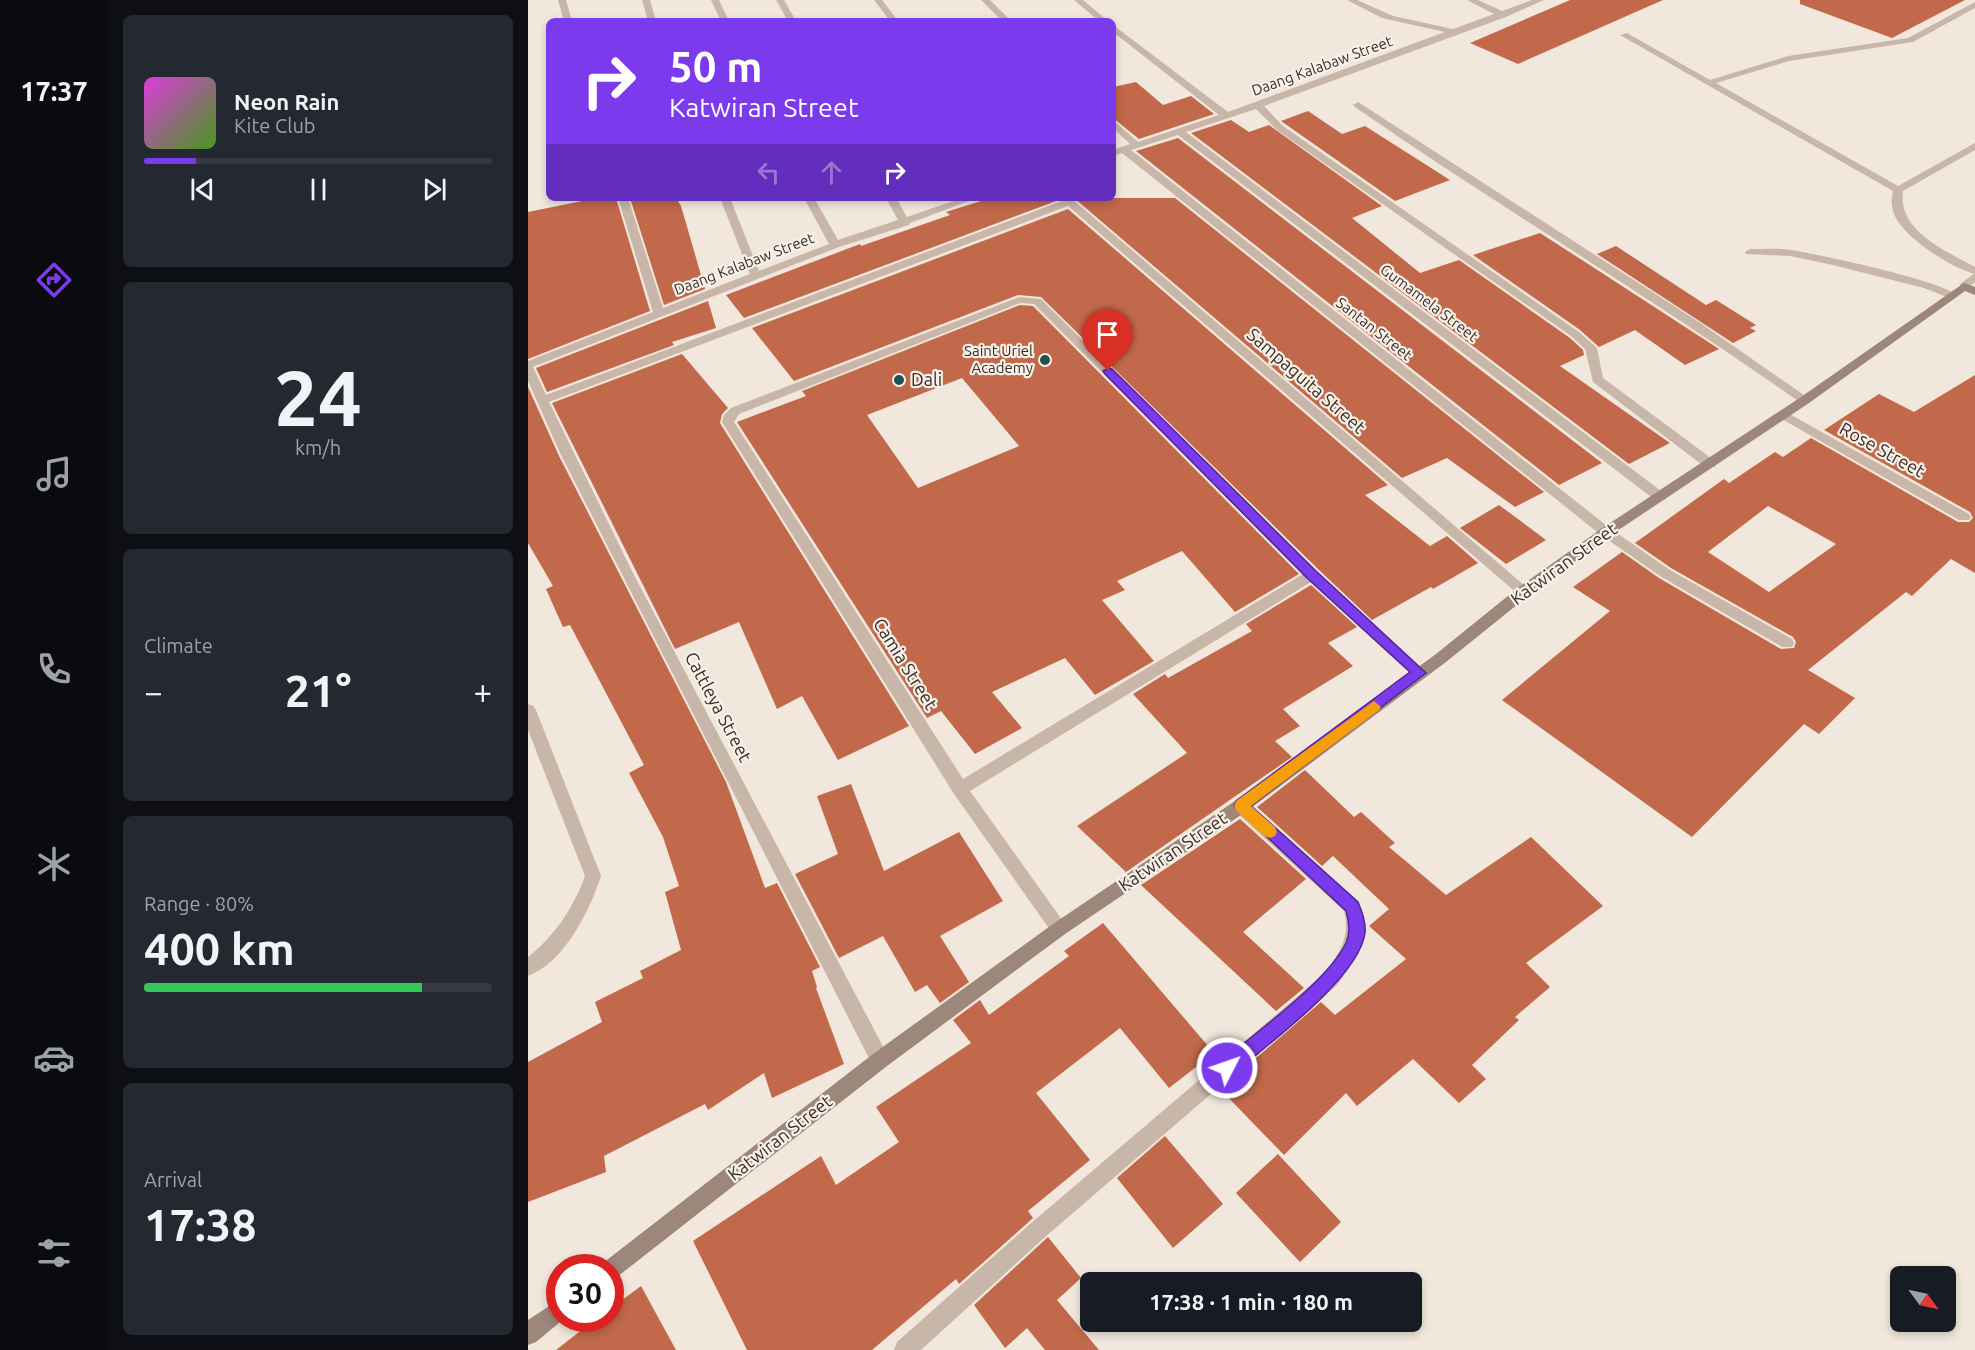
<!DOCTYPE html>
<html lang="en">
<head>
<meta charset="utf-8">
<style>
	body { margin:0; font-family:Ubuntu,sans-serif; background:#242831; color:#f1f3f6; height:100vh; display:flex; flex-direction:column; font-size:22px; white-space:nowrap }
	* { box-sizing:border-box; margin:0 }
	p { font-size:20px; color:#9ea1a6 }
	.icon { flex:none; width:33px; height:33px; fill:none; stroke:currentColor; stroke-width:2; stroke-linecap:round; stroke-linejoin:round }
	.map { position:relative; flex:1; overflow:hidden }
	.sheet { display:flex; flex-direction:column; gap:15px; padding:15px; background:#0d0f14; width:420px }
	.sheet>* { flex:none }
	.top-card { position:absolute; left:18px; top:18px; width:570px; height:183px; border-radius:9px; box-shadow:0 3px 9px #0003; background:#7c3aed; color:#fff; overflow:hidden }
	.needle { width:39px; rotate:123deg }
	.controls { position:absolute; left:1362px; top:1266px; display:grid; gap:12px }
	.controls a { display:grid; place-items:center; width:66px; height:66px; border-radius:9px; background:#171b24; box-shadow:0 3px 9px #0003; font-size:30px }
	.speed { position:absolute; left:18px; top:1254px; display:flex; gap:12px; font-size:30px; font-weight:700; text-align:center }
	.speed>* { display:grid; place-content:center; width:78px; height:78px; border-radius:50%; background:#171b24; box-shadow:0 3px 9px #0003; line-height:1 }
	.speed .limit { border:9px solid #d22; background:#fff; color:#111 }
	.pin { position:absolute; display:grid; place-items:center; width:51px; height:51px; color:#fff; margin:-62px -26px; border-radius:50% 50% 50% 0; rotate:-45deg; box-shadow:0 0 6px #0007 }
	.pin .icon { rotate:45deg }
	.me { position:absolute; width:66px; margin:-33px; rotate:49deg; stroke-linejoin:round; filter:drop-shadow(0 0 4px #0008) }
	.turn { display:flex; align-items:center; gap:21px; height:126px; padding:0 24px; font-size:27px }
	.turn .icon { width:78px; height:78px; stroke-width:2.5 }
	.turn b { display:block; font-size:42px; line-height:51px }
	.lanes { display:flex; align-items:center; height:57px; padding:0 24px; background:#0003; justify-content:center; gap:30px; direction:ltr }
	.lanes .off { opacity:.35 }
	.big { font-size:45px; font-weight:700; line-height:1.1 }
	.sheet .card { flex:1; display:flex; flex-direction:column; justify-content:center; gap:9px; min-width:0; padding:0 21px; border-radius:9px; background:#242831 }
	.sheet .dial { align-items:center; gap:0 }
	.dial b { font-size:78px; line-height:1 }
	.song { display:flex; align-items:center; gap:18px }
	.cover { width:72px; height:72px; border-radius:9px; background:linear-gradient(135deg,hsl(300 70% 55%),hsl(100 70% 35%)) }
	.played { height:6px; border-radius:3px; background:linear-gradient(90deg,#7c3aed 15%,#363941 15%) }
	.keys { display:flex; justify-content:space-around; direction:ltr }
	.heat { display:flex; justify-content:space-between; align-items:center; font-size:33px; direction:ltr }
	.charge { height:9px; border-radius:4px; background:linear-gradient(90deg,#34c759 80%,#363941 0) }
	.trip { position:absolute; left:552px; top:1272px; width:342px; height:60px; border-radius:9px; background:#171b24; box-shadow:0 3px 9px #0003; font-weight:700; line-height:60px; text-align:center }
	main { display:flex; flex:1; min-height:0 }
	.menu { display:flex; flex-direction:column; width:108px; justify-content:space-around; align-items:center; background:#090b0e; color:#9ea1a6 }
	.menu .icon { width:42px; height:42px }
	.menu .on { color:#7c3aed }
	.menu b { font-size:27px; color:#f1f3f6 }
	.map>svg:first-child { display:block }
</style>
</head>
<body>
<main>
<nav class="menu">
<b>17:37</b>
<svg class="icon on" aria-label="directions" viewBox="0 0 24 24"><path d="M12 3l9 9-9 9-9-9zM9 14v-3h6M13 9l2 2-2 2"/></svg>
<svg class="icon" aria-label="music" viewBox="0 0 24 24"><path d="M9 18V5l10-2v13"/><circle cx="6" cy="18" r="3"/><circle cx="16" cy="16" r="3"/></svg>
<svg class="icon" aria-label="phone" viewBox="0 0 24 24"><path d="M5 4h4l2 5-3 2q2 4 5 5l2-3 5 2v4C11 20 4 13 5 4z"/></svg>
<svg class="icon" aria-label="climate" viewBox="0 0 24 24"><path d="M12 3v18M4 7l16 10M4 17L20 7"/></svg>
<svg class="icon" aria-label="car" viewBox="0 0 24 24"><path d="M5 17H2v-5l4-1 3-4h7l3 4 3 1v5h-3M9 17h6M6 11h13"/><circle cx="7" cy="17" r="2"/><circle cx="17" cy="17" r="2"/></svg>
<svg class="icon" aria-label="filters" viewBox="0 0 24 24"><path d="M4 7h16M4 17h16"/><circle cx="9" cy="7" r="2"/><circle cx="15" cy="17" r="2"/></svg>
</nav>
<section class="sheet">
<div class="card">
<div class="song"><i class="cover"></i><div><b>Neon Rain</b><p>Kite Club</p></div></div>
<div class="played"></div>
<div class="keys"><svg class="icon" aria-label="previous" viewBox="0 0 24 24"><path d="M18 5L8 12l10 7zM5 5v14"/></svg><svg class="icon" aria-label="pause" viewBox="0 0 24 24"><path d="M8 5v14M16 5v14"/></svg><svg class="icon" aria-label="next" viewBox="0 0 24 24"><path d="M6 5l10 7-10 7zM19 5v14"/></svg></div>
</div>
<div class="card dial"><b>24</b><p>km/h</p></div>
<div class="card"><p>Climate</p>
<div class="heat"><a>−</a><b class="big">21°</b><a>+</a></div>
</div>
<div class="card"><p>Range · 80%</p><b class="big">400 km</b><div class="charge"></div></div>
<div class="card"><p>Arrival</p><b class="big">17:38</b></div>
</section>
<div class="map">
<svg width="1447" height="1350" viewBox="0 0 1447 1350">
	<rect width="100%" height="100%" fill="#f1e7dc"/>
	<path fill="#c1694a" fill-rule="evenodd" d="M1042,0H1135L990,64L942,43Z
		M1272,0H1437L1364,38L1272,4Z
		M608,82L635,105L663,96L686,114L611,139L585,118V87Z
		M780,111L814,134L837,126L922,180L867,201L753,121Z
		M703,120L721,132L741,125L854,206L824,218L892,273L931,260L1042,338L1055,350L1056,355L1032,366L1142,443L1101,464L663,133Z
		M650,138L1074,463L1031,485L608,151Z
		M69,198H88L122,311L0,359V212Z
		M102,198H148L153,206L177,289L136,305Z
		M463,198H530L531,200L216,318L198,295L332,244L333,246L422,215L418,212L421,211Z
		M546,198H647L1016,492L987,507L919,458L874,478Z
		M540,209L860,485L837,495L902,546L919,536L950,563L905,589L903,587L844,620L791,570L513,297L490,295L266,381L224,328Z
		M1012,233L1054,260L1191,349L1157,365L1107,330L1071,347L1052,330L945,255Z
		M1088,246L1178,305L1188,300L1228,325L1222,328L1228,331L1205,343L1069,254Z
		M180,301L188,328L144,342L146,345L19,392L8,368Z
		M492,305L505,306L771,574L707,612L654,551L589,581L597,590L574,600L626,661L567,695L537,658L464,692L494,728L447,754L413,711L399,718L209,422L278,396L274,391ZM434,378L491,446L390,488L339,415Z
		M154,354L200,408L194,414L192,423L381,726L310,760L274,696L249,709L211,622L147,649L24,403Z
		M1447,375V573L1423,559L1384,596L1378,592L1280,670L1327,698L1291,734L1276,724L1164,837L974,700L1082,611L1045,587L1094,552L1131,578L1253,649L1266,648L1268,642L1265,637L1143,568L1107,543L1196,479L1201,483L1247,452L1255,457L1283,438L1430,522H1441L1445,518L1442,512L1296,430L1351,394L1386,412ZM1240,506L1308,544L1241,592L1180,552Z
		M0,387L31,456L198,782L237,888L249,883L292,967L284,971L289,987L288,988L316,1064L244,1098L236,1073L180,1110L177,1104L76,1156L78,1172L0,1202V1062L74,1022L67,1002L115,978L112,971L153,950L137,892L151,886L135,837L101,773L116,765L42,625L35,627L18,589L25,586L0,543Z
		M971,505L1018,540L978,564L932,528Z
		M783,585L829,627L800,643L825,666L755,709L772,726L747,741L764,757L598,872L549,826L659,753L605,694L637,674L640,678L724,631L718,624Z
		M777,770L826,817L833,812L867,843L861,847L918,895L1003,837L1075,906L998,963L1022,987L987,1017L991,1020L944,1065L958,1079L931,1103L885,1059L829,1106L818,1093L756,1155L692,1089L793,1002L807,1015L878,959L841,926L861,909L805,856L794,866L729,807Z
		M323,784L356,871L431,832L475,901L412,936L441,982L412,1003L399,985L387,992L355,936L311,958L267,874L310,854L289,796Z
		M712,819L778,879L715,932L776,988L748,1011L613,885Z
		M575,923L686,1053L641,1088L592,1028L508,1093L562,1160L500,1211L505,1218L431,1284L428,1279L344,1350H219L165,1241L293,1156L308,1185L371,1142L348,1107L443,1043L425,1020L452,1000L461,1015L541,956L536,951Z
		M637,1136L695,1204L645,1248L589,1178Z
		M750,1154L813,1222L772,1262L708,1193Z
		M520,1237L553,1278L529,1300L571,1350H517L499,1328L477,1348L446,1305Z
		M113,1286L148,1350H28L69,1318H82V1309Z"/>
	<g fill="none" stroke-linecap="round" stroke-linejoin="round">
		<path fill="#c8b7a8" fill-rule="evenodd" d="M1447,2V8L1385,42L1261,61L1188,83L1370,186L1447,143V150L1375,191C1369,231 1418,251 1447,267V274C1423,268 1375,237 1366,214C1363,206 1363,200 1365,191L1092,35L1099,33L1182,80L1260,56L1380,38Z
			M1222,249C1236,249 1250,248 1264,250C1292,255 1413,280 1430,296L1424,299L1396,288L1305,265L1262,256L1218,254L1217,252Z
			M0,704L5,706L8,710L73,876C62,910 36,963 0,976V957C27,936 45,908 57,876L0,730Z"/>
		<path fill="#c8b7a8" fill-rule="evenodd" d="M30,0H38L44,21H36Z
			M114,0H122L128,21H120Z
			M183,0H191L201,21H193Z
			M248,0H256L268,21H260Z
			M346,0H354L370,21H362Z
			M453,0H462L483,21H474Z
			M546,0H555L580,21H571Z
			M819,0H829L865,16L925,29L966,14L939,0H950L974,11L1004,0H1016L978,17L736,106L755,126L1051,332L1069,348L1075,378L1187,461L1188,464L1187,467H1177L1065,382L1057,349L1043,336L749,130L728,109L658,132L1137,494L1139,497L1137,500H1127L650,135L603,150L1083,529L1142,570L1264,639L1266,643L1264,647H1254L1132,576L1073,535L594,153L585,156V150L602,144L585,128V120L610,142L691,115L585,32V25L700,112L917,32L854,18Z
			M830,102L1171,322L1283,400L1277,404L1273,403C1127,300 973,208 827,107L825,105Z
			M90,198H100L135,308L222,274L192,198H202L231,271L301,244L276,198H286L310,240L370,220L358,198H368L379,217L434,198H449L382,223L381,225L311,247L5,367L18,395L534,201L532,198H543L1003,591L996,596L991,595L540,206L21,402L106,575L359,1054L361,1060L359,1066L352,1069L345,1066L33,455L0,381V361L125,312Z
			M1447,273V282L1440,288H1432V284Z
			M491,297L513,299L789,572L898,673L896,677H886L783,582L442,791L537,924L540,929L537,934L531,937L525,934L426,794L194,422L196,415L203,408ZM492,303L506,304L775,574L435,779L206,422L211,414Z
			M1256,411L1441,514L1443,517L1441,520H1431L1252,418L1250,415Z
			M713,799L719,801L830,902C845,933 828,959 809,985L516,1238L393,1350H366L369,1342L502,1224L797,973C811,953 823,937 816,911L707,811L705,806L707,801Z"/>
		<path fill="#9c877a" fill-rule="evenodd" d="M1436,283L1447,287V295L1437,291L1281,403L1083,535L1001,595L918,662L719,811L537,934L359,1066L89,1277L82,1280V1268H73L75,1263L345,1054L525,924L707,801L908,654L991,587L1073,529L1273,397Z
			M32,1299V1318H37L8,1342L0,1345V1320Z"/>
	</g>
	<path fill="#7c3aed" stroke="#51269a" stroke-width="1.5" d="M580,368L584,369L788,571L898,673L723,806L830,902C834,912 838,922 837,933C831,978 740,1044 705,1074L699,1076L693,1074L690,1068L693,1062C728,1032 799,982 818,943C823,932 821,921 818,911L706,806L708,801L882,672L779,578L577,374L575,371Z"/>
	<path fill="#f59e0b" d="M846,701L853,707L851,710L723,806L747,827L749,832L747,836L742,838L736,836L708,810L706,806L708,801Z"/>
	<g fill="#1f5155" stroke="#f9f1e8" stroke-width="2">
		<circle cx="517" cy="360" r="6"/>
		<circle cx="371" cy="380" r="6"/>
	</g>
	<g text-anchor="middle" stroke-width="4.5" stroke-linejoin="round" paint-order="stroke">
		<g font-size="15" fill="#362d28" stroke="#f9f1e8">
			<text transform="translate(794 66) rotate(-20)" y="5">Daang Kalabaw Street</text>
			<text transform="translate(216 264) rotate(-21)" y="5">Daang Kalabaw Street</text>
			<text transform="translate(901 303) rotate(37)" y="5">Gumamela Street</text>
			<text transform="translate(846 329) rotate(38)" y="5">Santan Street</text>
		</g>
		<g font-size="15" fill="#362d28" stroke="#f9f1e8" text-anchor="end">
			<text x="505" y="356">Saint Uriel<tspan x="505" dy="17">Academy</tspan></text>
		</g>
		<g font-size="18" fill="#362d28" stroke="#f9f1e8" text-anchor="start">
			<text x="383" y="386">Dali</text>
		</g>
		<g font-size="18" fill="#362d28" stroke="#f9f1e8">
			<text transform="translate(778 381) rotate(41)" y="6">Sampaguita Street</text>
			<text transform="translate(1354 450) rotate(29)" y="6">Rose Street</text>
			<text transform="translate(1036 564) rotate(-36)" y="6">Katwiran Street</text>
			<text transform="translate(377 664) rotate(58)" y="6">Camia Street</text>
			<text transform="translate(190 707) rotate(62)" y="6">Cattleya Street</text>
			<text transform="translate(645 852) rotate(-34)" y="6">Katwiran Street</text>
			<text transform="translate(252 1138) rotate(-38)" y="6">Katwiran Street</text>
		</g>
	</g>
</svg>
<div class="controls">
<a><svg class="needle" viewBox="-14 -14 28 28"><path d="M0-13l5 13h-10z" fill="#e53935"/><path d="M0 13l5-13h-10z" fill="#9ea1a6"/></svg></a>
</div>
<div class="speed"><div class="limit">30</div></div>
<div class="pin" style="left:580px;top:371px;background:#d93025"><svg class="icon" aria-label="arrive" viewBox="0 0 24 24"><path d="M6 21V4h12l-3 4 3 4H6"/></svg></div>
<svg class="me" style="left:699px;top:1068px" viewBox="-20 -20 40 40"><circle r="17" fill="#7c3aed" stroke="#fff" stroke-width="3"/><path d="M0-11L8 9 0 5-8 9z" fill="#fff"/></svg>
<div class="trip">17:38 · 1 min · 180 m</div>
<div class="top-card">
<div class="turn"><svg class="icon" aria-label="right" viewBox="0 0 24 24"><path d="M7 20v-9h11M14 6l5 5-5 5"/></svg><div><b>50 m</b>Katwiran Street</div></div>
<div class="lanes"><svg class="icon off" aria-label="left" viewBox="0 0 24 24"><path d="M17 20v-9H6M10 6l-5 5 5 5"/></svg><svg class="icon off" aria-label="ahead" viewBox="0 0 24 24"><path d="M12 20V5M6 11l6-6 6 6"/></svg><svg class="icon" aria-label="right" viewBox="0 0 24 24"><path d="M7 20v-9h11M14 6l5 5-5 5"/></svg></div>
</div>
</div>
</main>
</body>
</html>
